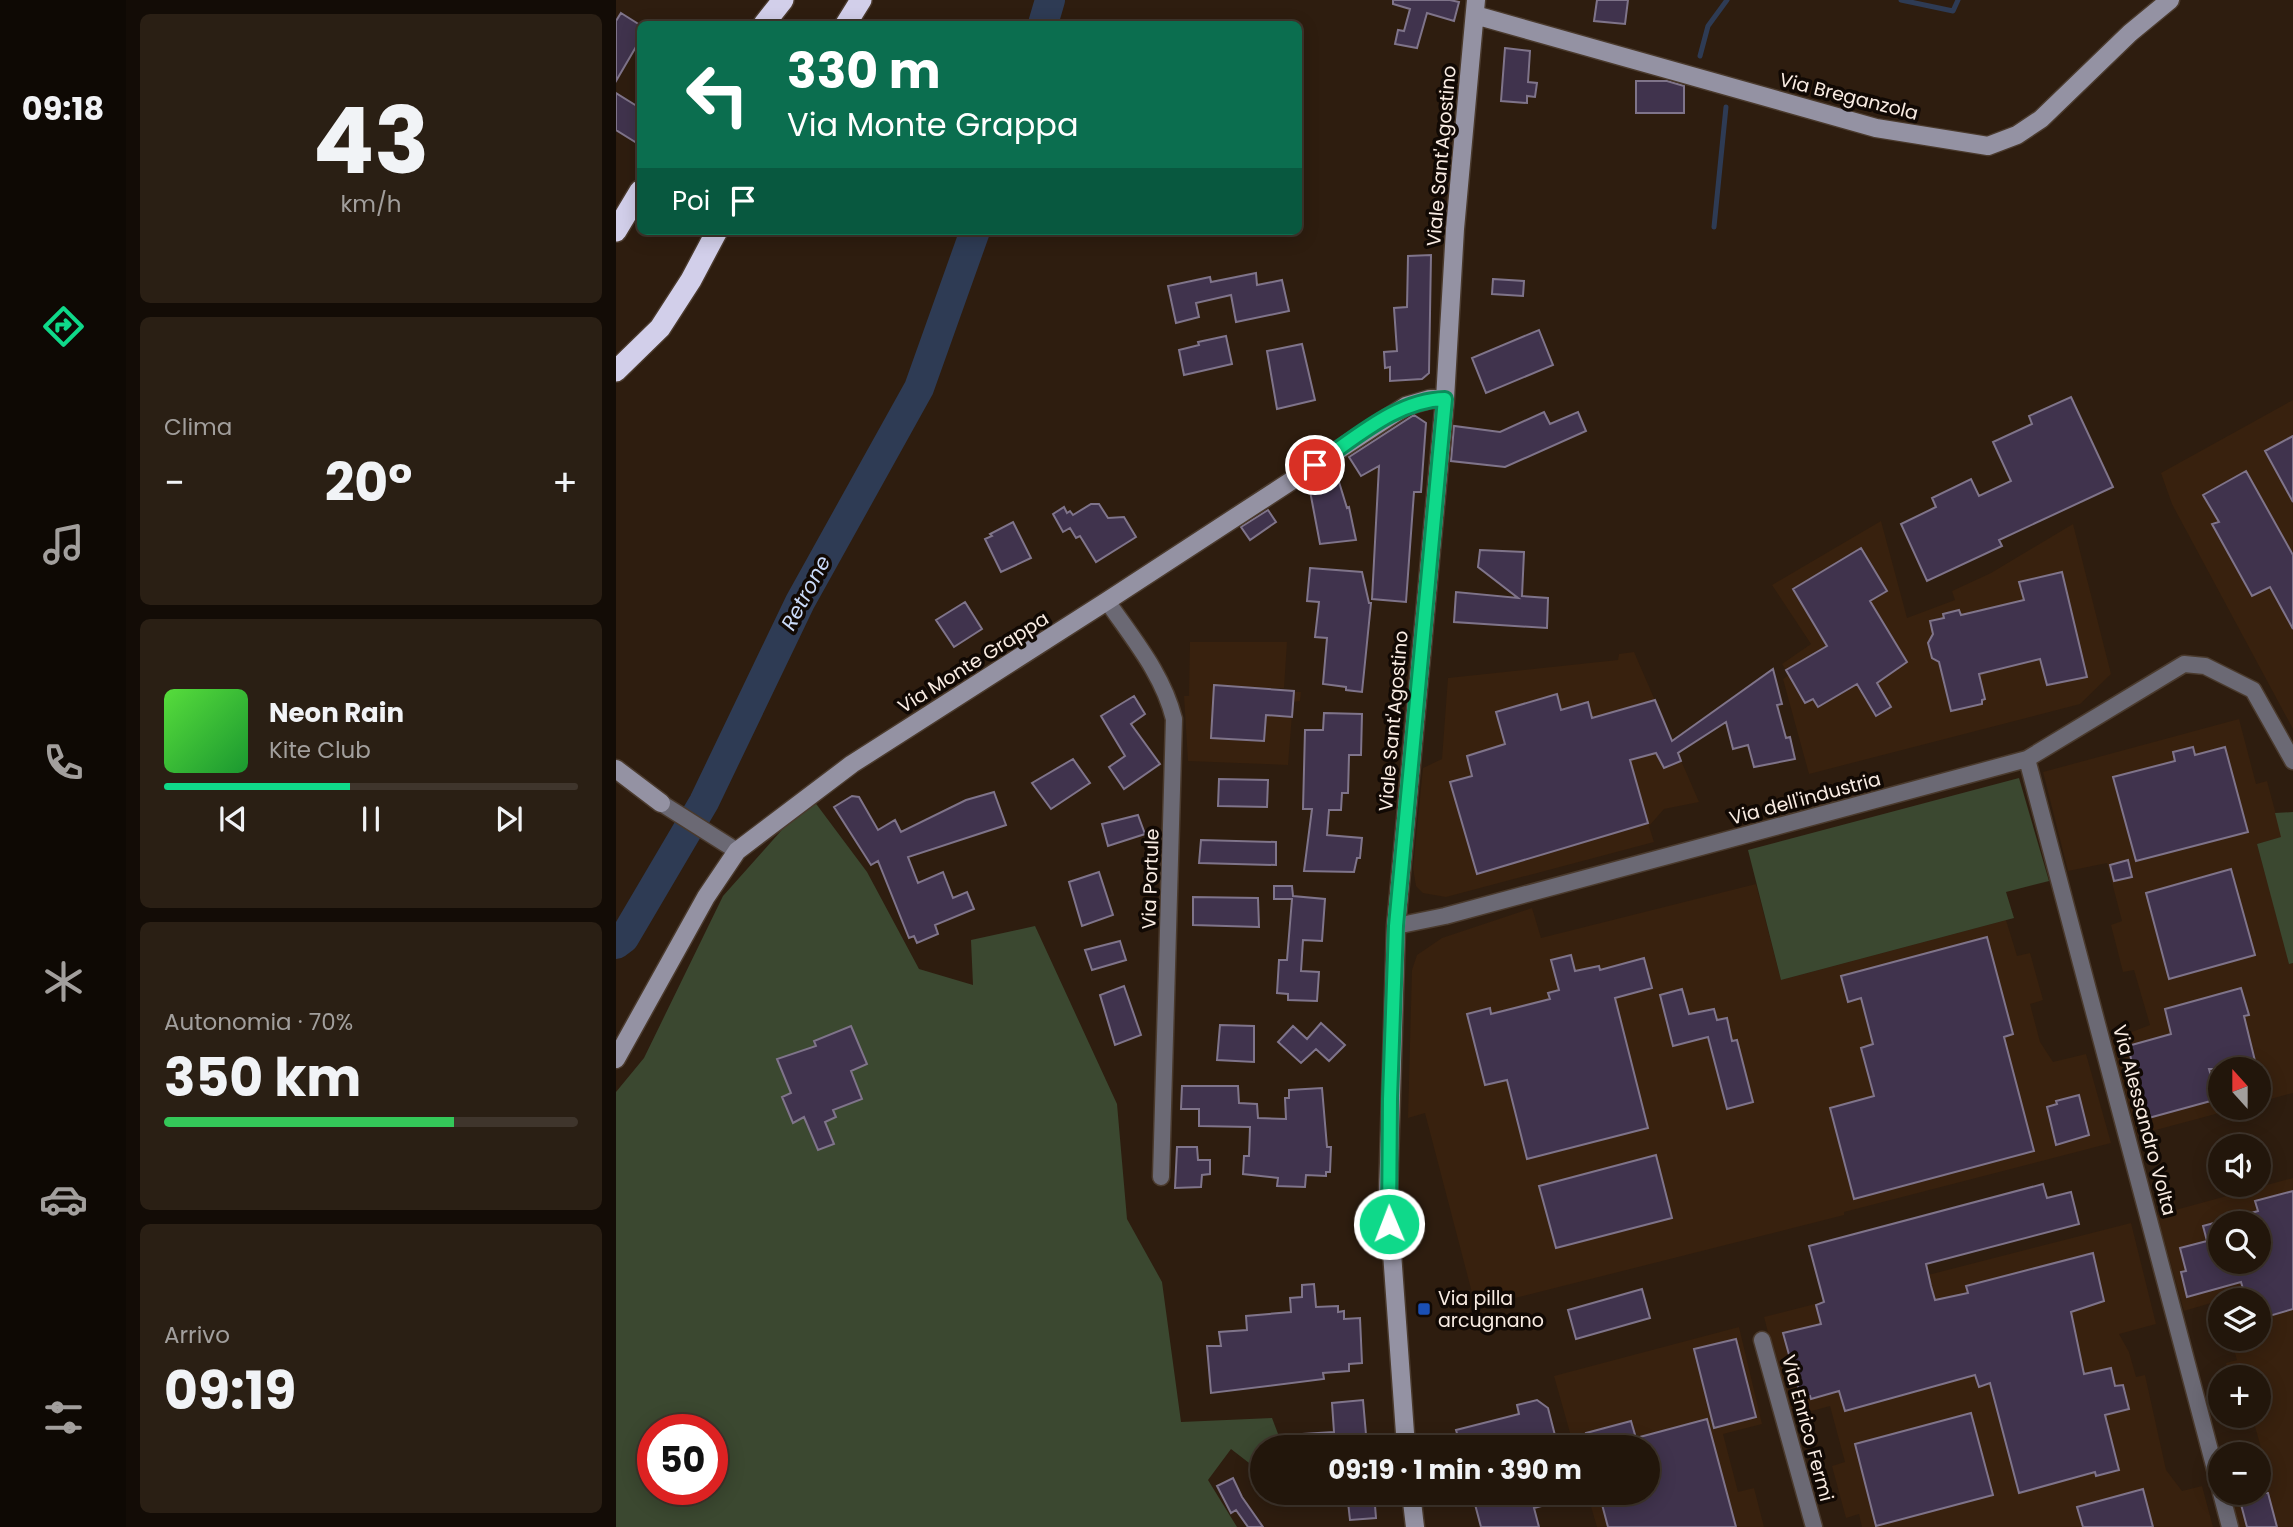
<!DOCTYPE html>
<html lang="it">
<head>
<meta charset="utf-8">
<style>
	body { margin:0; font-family:Poppins,sans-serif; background:#2a1f14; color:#f1f3f6; height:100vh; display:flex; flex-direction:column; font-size:26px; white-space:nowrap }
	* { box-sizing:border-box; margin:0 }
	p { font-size:23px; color:#a29f9d }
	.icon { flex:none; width:38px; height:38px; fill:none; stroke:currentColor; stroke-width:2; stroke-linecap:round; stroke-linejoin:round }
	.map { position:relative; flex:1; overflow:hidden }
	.sheet { display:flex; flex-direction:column; gap:14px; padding:14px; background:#130c06; width:490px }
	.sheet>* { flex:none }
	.hud { position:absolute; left:21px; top:21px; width:665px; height:214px; border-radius:10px; box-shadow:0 4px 18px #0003,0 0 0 2px #3f352c; background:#0b6e4f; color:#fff; overflow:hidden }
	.needle { width:46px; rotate:339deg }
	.tools { position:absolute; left:1592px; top:1057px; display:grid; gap:14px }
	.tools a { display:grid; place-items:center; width:63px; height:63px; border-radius:50%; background:#22160b; box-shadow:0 4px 18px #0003,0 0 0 2px #3f352c; font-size:35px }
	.speed { position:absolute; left:21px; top:1414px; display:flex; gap:14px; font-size:35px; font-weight:700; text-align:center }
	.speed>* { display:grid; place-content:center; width:91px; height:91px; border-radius:50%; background:#22160b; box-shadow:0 4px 18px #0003,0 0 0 2px #3f352c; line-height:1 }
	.speed .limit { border:10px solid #d22; background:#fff; color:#111 }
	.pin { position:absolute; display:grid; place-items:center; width:60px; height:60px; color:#fff; margin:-30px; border:4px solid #fff; border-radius:50%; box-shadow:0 2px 7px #0007 }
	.me { position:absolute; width:77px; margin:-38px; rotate:359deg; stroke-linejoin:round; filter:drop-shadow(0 0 5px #0008) }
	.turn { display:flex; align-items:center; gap:24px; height:147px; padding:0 35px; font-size:32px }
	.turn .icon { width:91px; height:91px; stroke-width:2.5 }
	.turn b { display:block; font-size:49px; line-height:60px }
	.then { display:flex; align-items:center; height:66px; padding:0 35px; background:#0003; gap:14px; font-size:26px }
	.big { font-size:52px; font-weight:700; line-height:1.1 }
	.sheet .widget { flex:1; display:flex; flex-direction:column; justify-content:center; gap:10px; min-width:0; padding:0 24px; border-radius:10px; background:#2a1f14 }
	.sheet .dial { align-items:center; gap:0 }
	.dial b { font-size:91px; line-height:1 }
	.song { display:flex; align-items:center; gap:21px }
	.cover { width:84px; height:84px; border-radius:10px; background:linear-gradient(135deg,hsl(110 70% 55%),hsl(130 70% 35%)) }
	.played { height:7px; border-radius:4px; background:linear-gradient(90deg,#0fd98a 45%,#3f352c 45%) }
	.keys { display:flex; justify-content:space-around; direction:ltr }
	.heat { display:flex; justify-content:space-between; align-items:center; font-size:38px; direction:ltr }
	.charge { height:10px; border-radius:5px; background:linear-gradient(90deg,#34c759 70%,#3f352c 0) }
	.trip { position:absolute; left:634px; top:1435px; width:410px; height:70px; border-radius:35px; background:#22160b; box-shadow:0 4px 18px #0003,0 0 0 2px #3f352c; font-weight:700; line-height:70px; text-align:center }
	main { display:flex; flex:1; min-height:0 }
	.dock { display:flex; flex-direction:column; width:126px; justify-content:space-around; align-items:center; background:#0e0904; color:#a29f9d }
	.dock .icon { width:49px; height:49px }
	.dock .on { color:#0fd98a }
	.dock b { font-size:32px; color:#f1f3f6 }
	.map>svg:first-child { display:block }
</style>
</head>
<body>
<main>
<nav class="dock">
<b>09:18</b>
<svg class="icon on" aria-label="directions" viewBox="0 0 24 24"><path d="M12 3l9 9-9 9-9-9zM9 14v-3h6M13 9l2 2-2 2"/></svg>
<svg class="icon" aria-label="music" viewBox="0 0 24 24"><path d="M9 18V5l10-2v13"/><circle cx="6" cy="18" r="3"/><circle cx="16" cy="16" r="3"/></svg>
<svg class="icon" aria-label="phone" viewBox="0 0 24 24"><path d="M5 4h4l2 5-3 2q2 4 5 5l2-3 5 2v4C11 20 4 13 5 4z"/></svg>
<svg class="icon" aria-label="climate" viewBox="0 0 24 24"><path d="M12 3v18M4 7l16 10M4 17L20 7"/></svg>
<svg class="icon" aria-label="car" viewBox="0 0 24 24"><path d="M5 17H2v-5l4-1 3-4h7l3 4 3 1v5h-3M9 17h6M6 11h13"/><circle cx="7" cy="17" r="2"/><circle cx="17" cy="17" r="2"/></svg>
<svg class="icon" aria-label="filters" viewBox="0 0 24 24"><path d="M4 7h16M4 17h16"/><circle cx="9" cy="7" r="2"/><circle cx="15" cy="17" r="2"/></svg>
</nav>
<section class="sheet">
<div class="widget dial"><b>43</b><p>km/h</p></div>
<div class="widget"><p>Clima</p>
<div class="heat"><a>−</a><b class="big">20°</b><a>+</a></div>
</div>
<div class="widget">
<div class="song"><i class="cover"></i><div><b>Neon Rain</b><p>Kite Club</p></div></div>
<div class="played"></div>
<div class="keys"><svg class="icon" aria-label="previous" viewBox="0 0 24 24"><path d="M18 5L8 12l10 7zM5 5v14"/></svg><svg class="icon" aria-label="pause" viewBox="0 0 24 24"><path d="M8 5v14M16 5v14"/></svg><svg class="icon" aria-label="next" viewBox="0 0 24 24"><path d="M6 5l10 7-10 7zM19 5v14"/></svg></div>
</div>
<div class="widget"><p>Autonomia · 70%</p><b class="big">350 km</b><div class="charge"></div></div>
<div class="widget"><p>Arrivo</p><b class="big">09:19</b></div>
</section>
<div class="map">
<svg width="1677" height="1527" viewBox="0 0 1677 1527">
	<rect width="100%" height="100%" fill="#2e1d0f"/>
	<path fill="#38210e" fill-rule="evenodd" d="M1677,400V729L1556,504L1545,473Z
		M1265,521L1291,618L1339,600L1336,591L1375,573L1457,524L1495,674L1464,704L1193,774L1167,679L1173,675L1166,664L1195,644L1156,585Z
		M574,642H671L668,688H652L651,691L685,692L684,701L677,702L672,765L572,761L568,696H573Z
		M1018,652L1083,802L1048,809L1033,826L1038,842L830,897L807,893L800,886L797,868L807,768L826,759L832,678L1002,660L1003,654Z
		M1623,719L1640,784L1651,781L1666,837L1641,844L1674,964L1677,963V1093L1643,1102V1069H1605V1108H1622L1521,1135L1495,1040L1534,1025L1518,970L1507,972L1495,925L1506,921L1491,863L1452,871L1427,772Z
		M1140,884L1165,980L1390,920L1401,956L1414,953L1427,1000L1414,1004L1424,1042L1437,1062L1470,1054L1495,1143L1228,1212V1215L860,1308L809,1113L792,1118L796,970L801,955L826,938L916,908L925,938Z
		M1677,1178V1527H1623L1614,1493H1643V1471L1651,1469L1636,1416H1643V1377H1613L1610,1363L1621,1360L1615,1339H1643V1300H1605L1568,1311L1541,1215ZM1605,1223H1643V1262H1605Z
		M1515,1223L1540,1324L1503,1334L1513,1352L1520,1377L1529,1375L1550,1470L1566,1491L1586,1486L1597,1527H1246L1243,1514L1230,1518L1216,1466L1229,1462L1214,1406L1174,1417L1148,1317Z
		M1123,1327L1146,1424L1107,1434L1122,1492L1138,1488L1148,1527H981L971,1493H1031V1447H958L938,1376Z"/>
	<path fill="#3b4830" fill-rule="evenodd" d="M1403,778L1433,881L1390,892L1398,918L1165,980L1132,850Z
		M195,797L251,872L303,969L357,985L355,940L419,926L501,1104L511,1219L546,1282L565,1422L656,1418L667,1447H646V1473L615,1449L592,1480L621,1527H0V1092L28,1058L107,896ZM37,1430H96V1489H37Z
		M1677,812V963L1673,964L1641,844L1665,837L1659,813Z"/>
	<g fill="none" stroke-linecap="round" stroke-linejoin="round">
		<path stroke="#2e3b54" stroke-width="5" d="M1285,0L1337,11L1342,0
			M1084,56L1092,26L1111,0
			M1098,227L1110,107"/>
		<path stroke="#2e3b54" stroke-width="30" d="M427,24L434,0
			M0,944L8,938L88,802L184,602L303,388L359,231"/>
	</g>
	<path fill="#40334d" stroke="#7f748a" stroke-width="2" d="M777,0H834L843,2L838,21L811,13L801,48L779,44L782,30L788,31L794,9L777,4Z
		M981,0H1012L1009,24L978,21Z
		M5,13L24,25V40L0,81V21Z
		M889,48L914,51L912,82L921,83L919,97L911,96V103L885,101Z
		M1020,81H1051L1068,86V113H1020Z
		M0,93L24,108V145L0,130Z
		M815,255L813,373L806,379L774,381V367L769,368L768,352L781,351L778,308L791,307L792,256Z
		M640,273L641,285L666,280L673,311L620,322L615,295L580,303L583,317L560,323L552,286L594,277L595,282Z
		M877,279L908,281L907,296L876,294Z
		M923,330L937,365L870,393L856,358Z
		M610,336L616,364L568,375L563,350L583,345L582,342Z
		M686,344L699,400L661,409L651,351Z
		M1455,397L1497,487L1383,540L1386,546L1311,581L1285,524L1320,507L1316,498L1355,479L1363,496L1395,481L1377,442L1416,424L1413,416Z
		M928,412L934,424L962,412L970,431L889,467L835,461L838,426L884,432Z
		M798,415L810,423L805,492H798L790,602L756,599L763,466L745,476L733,457Z
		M1677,436V502L1649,451Z
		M1630,471L1677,555V629L1654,587L1636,596L1596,524L1603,522L1587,495Z
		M723,482L731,508L733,507L740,540L704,544L694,491Z
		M475,504H483L492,518L508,517L520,537L480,562L464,536L460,538L454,528L447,532L437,514L448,507L451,513L454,511L457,515Z
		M652,510L660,522L634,540L625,527Z
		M397,522L415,558L385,572L369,539L376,536L374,534Z
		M1245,548L1271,591L1254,601L1291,662L1261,683L1275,707L1260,716L1241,684L1202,707L1197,699L1189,703L1170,670L1211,646L1177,589Z
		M864,550L908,552L906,596L932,598L931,628L838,622L840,592L902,598L862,567Z
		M694,568L746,572L753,603H755L746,692L730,690V687L707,684L711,638L699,637L703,602L691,601Z
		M1446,572L1471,677L1431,685L1424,659L1363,674L1369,699L1366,700V704L1335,711L1323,662L1316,658L1312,643L1317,634L1314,621L1328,618L1327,614L1343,610L1345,615L1408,600L1403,582Z
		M349,602L366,629L338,647L320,620Z
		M1157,669L1166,704L1161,705L1170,738L1174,737L1179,759L1138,767L1132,745L1117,749L1110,722L1062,753L1065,761L1048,768L1040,753L1014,760L1032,823L861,874L834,782L856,776L851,756L889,744L880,712L941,694L945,710L972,702L976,718L1039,700L1056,741Z
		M598,685L678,691L676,717L650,715L648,741L595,738Z
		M518,696L529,714L515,724L544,764L508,789L493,767L509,756L485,716Z
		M708,713L746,714L745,755H733L732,793H726L725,810H713L711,835L746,838L744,858H741L738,872L688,871L696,809H687L689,730H707Z
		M1577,747L1579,755L1609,747L1632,832L1520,861L1497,777L1559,761L1557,752Z
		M457,759L474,783L435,809L416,783Z
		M603,779L652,780L651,807L602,806Z
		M378,792L390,825L292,857L302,883L327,872L337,898L351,892L358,909L319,925L322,934L301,943L298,936L293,938L262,861L255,865L218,807L236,796L243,797L262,830L279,820L285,832L350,800Z
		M522,815L529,834L492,846L486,824Z
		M585,840L660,842V865L583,863Z
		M1512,860L1516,877L1498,881L1494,865Z
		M1615,869L1639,955L1553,979L1530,893Z
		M483,872L497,915L466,926L453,882Z
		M658,886H676L677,896L709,899L706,941L687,940L685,971L703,972L701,1001L672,1000V994L661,993L663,960H671L676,899H658Z
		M577,897L642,898L643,927L577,925Z
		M1371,937L1397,1034L1388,1037L1418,1151L1238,1199L1214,1108L1258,1096L1245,1048L1257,1044L1245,998L1232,1002L1225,976Z
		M504,941L510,960L476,970L469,950Z
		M955,955L959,971L983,966L984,970L1028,958L1036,988L999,998L1032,1128L911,1159L891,1080L869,1085L851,1014L874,1008L875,1014L934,999L932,993L943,990L935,960Z
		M508,986L525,1035L499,1045L484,995Z
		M1625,988L1633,1015L1628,1016L1641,1069H1593L1602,1099L1529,1119L1512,1046L1555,1034L1549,1009Z
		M1066,989L1073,1014L1098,1009L1101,1020L1111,1018L1116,1041L1121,1040L1137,1102L1111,1109L1092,1037L1057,1046L1044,995Z
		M705,1023L729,1045L713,1061L700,1049L685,1063L662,1042L677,1026L691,1039Z
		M604,1025L638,1026V1062L601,1060Z
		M235,1026L251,1064L235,1071L246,1099L217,1110L220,1117L209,1122L218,1144L202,1150L188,1117L177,1123L166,1097L175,1093L161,1059L200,1046L198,1041Z
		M566,1086H622L623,1103L641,1104L642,1118L670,1119L669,1098H673V1090L706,1088L711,1147H715L714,1172H710V1176L690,1175L689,1187L661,1186L662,1178L627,1174L628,1156H633L634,1127L583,1126V1109H565Z
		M1463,1095L1473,1135L1440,1145L1431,1107L1441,1104L1440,1101Z
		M561,1147H581L582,1160H594V1174L586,1175L585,1187L559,1188Z
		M1040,1155L1056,1218L940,1248L923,1186Z
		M1427,1184L1431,1198L1455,1192L1463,1224L1310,1264L1315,1286L1319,1300L1352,1293L1350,1286L1477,1253L1488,1301L1455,1312L1468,1374L1495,1368L1499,1386L1507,1385L1513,1409L1489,1415L1503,1470L1480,1476L1479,1472L1403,1493L1374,1383L1363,1387L1359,1375L1229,1411L1223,1391L1195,1399L1194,1396L1185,1398L1167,1333L1205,1324L1200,1305L1208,1302L1193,1246Z
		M1677,1191V1309L1643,1319V1300L1630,1299L1625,1282L1571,1297L1565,1272L1570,1271L1564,1248L1591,1241L1587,1226L1605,1221V1262H1643V1223H1614V1219L1642,1211L1639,1201Z
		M698,1284L700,1307L722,1306V1312L728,1311V1319L744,1318L746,1363L733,1364V1371L707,1373L708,1379L595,1393L591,1346H605L603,1332L631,1330L630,1316L675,1312L674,1298L686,1297V1285Z
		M1026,1289L1034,1318L960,1339L952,1310Z
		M1120,1339L1140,1417L1098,1428L1078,1349Z
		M747,1400L751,1446L672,1447L671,1435L718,1432L716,1403Z
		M921,1400L932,1408L942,1447H845L840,1430L903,1414L901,1405Z
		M1355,1413L1377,1495L1260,1526L1239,1444Z
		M1091,1419L1120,1527H992L983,1493H1031V1447H974L970,1433L1015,1421L1020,1438Z
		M617,1478L626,1497L647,1527H632L620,1510L615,1513L601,1486Z
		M1527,1489L1537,1527H1467L1461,1507Z
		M731,1493H758L760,1518L734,1520Z
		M856,1493H959L960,1497L918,1508L923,1527H865Z
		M1622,1493H1652L1661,1527H1631Z"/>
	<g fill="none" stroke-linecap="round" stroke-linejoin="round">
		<defs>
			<path id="street" d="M491,601C517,639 547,674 558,719L545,1177
				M1411,759L1605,1492
				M45,803L121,851
				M780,926L829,916L1411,759L1568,664L1589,666L1637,690L1677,761
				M1146,1340L1198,1527
				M1605,1493L1614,1527"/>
			<path id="secondary" d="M859,15L1260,128L1372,146L1401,135L1425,119L1514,33L1554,0
				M0,769L45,803
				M0,1059L90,897L121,851L236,764L491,601L790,406L814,399H829
				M790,1447L772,1197L780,926L829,399L839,229L860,0
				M795,1493L799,1527"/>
			<path id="highway" d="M148,24L167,0
				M230,24L245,0
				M0,231L24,191
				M0,371L44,328L75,280L101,231"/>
		</defs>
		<use href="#street" stroke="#4a3a2d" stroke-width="19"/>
		<use href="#secondary" stroke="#4a3a2d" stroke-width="21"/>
		<use href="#highway" stroke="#4a3a2d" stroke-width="24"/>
		<use href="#street" stroke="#6b6974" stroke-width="16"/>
		<use href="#secondary" stroke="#9492a3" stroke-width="18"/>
		<use href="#highway" stroke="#d2cfea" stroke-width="21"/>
	</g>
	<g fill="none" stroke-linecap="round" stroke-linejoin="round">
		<defs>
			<path id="route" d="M699,465C739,439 780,400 829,399L780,926L774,1099L773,1224"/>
		</defs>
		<use href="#route" stroke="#0a8d5a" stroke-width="18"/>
		<use href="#route" stroke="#0fd98a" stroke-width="12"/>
	</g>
	<rect fill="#1a4fb4" stroke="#110904" stroke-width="2.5" x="801" y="1302" width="14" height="14" rx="3.5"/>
	<g text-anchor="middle" stroke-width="7" stroke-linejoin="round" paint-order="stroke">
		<g font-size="19" fill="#f9ece3" stroke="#110904">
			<text transform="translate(1233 96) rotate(14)" y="7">Via Breganzola</text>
			<text transform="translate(825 156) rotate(-85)" y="7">Viale Sant'Agostino</text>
			<text transform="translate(357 662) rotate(-32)" y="7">Via Monte Grappa</text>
			<text transform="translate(777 721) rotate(-85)" y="7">Viale Sant'Agostino</text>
			<text transform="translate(1189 798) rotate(-15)" y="7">Via dell'industria</text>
			<text transform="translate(534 879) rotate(-88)" y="7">Via Portule</text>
			<text transform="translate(1529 1120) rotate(75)" y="7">Via Alessandro Volta</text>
			<text transform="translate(1192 1428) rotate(75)" y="7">Via Enrico Fermi</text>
		</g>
		<g font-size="19" fill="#f9ece3" stroke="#110904" text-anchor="start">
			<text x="822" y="1305">Via pilla<tspan x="822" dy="22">arcugnano</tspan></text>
		</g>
		<g font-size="21" font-style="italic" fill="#c9d9f8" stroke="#110904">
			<text transform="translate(190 593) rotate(-62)" y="7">Retrone</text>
		</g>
	</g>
</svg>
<div class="tools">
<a><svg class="needle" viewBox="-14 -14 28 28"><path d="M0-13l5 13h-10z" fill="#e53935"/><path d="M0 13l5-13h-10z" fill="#a29f9d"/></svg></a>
<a><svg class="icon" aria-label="sound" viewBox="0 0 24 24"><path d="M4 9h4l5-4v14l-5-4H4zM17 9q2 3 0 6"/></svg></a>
<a><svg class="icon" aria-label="search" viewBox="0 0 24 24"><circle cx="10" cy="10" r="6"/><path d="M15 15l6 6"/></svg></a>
<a><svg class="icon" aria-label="layers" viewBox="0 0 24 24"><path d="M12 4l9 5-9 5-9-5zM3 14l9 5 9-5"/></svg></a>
<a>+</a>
<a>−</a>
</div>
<div class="speed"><div class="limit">50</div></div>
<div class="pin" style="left:699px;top:465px;background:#d93025"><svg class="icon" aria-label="arrive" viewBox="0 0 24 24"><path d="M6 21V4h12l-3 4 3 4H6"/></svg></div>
<svg class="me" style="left:773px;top:1224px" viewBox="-20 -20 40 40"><circle r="17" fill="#0fd98a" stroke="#fff" stroke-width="3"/><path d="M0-11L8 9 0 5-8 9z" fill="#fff"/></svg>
<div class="trip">09:19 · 1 min · 390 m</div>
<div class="hud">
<div class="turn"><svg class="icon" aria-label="left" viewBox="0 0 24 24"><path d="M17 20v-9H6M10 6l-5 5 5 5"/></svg><div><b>330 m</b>Via Monte Grappa</div></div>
<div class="then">Poi<svg class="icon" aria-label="arrive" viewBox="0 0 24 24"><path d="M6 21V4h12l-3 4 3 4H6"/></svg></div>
</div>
</div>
</main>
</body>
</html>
